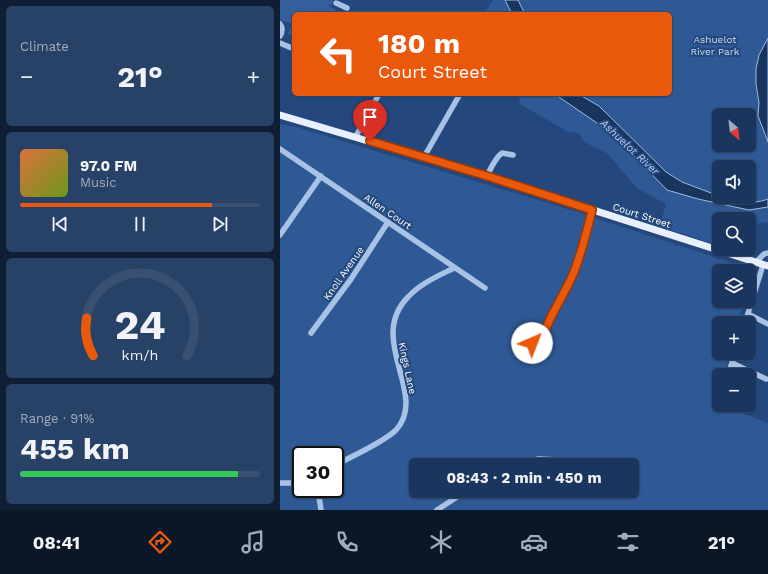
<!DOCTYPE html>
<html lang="en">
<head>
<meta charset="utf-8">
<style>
	body { margin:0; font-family:"Work Sans",sans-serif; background:#284167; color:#f1f3f6; height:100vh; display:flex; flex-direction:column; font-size:15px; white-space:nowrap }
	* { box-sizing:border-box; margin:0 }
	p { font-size:13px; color:#a0abbc }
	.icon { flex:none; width:22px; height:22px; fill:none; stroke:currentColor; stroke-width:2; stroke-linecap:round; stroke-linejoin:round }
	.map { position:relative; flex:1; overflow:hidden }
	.sheet { display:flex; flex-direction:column; gap:6px; padding:6px; background:#0f1e34; width:280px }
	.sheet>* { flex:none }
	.hud { position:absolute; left:12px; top:12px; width:380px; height:84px; border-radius:6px; box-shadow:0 1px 3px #0004,0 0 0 1px #395073; background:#ea580c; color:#fff; overflow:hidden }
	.needle { width:26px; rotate:152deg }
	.buttons { position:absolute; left:432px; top:108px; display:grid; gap:8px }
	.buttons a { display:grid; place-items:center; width:44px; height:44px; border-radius:6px; background:#1b365e; box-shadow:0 1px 3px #0004,0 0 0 1px #395073; font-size:20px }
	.speed { position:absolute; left:12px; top:446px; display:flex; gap:8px; font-size:20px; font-weight:700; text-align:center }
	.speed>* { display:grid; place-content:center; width:52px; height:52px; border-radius:50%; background:#1b365e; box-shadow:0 1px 3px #0004,0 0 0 1px #395073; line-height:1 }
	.speed .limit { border:2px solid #111; border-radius:6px; background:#fff; color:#111 }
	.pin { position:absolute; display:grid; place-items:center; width:34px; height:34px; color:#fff; margin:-41px -17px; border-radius:50% 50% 50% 0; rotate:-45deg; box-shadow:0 0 4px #0007 }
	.pin .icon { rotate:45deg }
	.me { position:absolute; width:44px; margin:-22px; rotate:44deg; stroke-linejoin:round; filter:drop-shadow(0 0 3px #0008) }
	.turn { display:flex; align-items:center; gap:14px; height:84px; padding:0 20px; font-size:18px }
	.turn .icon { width:52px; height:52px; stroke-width:2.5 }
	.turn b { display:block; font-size:28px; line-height:34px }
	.big { font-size:30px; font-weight:700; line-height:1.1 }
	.sheet .tile { flex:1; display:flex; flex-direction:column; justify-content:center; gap:6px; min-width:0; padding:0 14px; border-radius:6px; background:#284167 }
	.sheet .dial { align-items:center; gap:0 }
	.dial svg { height:104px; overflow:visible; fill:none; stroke:#395073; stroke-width:7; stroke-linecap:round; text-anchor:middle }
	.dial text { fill:#f1f3f6; stroke:none }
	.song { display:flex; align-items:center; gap:12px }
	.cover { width:48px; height:48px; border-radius:6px; background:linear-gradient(135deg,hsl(20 70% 55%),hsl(80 70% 35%)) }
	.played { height:4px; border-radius:2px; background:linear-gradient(90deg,#ea580c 80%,#395073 80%) }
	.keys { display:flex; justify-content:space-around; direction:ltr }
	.heat { display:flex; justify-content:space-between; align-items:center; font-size:22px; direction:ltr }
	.charge { height:6px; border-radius:3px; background:linear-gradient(90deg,#34c759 91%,#395073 0) }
	.trip { position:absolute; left:129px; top:458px; width:230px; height:40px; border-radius:6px; background:#1b365e; box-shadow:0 1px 3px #0004,0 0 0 1px #395073; font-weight:700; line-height:40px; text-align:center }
	.tabs { display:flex; height:64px; justify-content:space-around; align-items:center; background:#0b1626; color:#a0abbc }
	.tabs .icon { width:28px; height:28px }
	.tabs .active { color:#ea580c }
	.tabs b { font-size:18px; color:#f1f3f6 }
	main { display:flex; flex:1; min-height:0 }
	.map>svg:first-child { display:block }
</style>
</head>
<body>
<main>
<section class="sheet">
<div class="tile"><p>Climate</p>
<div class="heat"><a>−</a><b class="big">21°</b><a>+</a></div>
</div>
<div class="tile">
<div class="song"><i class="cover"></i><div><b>97.0 FM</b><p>Music</p></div></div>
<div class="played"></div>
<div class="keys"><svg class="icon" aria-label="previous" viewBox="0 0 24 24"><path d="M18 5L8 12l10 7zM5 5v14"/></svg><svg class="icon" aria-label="pause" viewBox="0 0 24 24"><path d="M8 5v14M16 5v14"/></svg><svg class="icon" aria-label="next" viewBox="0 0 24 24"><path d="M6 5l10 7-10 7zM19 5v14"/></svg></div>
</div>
<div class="tile dial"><svg viewBox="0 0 100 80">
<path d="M14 69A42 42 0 1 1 86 69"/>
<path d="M14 69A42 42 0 0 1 9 40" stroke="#ea580c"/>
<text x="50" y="56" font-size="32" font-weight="700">24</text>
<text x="50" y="72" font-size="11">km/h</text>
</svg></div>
<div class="tile"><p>Range · 91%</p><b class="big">455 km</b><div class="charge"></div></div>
</section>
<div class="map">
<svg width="488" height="510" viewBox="0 0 488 510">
	<rect width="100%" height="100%" fill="#24487d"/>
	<path fill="#2e5995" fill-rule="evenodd" d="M213,0H225L232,14H207L206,11Z
		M238,0H488V38L476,84L479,103L478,116L488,142V199C473,205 458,201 443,197H469V167H439V196L402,182L386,172L319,106L298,94H390V14H245ZM439,115H469V145H439Z
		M239,94H277L279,97L333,134L387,190L418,199L486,207H488V222L475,224L469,233V219H439V246L380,226L386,204L357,188L327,153L304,142L299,133L288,132L240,104Z
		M0,124L16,127L294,211L473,270L469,284V271H439V301H464L458,323H439V353H450L445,375H439V405H451L454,410L488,423V510H0ZM21,455H55V489H21ZM136,465H352V491H136Z"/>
	<path fill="#19345d" stroke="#9cbde6" d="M225,0H238L245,14H232Z
		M488,38V142L478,116L479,103L476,84V69L479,55Z
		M277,94H298L319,106L386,172L402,182L439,196V197C445,197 450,199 455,201C466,203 478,203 488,199V207L469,210L418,199L387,190L333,134L279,97Z"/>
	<path fill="#345f9a" d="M0,0H53L52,5L48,6L56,10L54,14H14V37L8,34L12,24L0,20Z"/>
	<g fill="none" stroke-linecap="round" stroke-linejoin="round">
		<path stroke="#a8c2e5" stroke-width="5.5" d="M56,3L67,8
			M0,24C3,28 3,31 0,36
			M0,43L14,49
			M76,136L99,94
			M0,149L205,288
			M144,157L180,94
			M207,176C211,168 215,158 222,153L233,155
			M0,235L41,176
			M476,262L484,254L488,253
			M468,314L488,324
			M465,323L483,265
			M265,328L252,330L246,335L247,339L252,343C263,343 266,327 270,318C278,302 288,288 294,272C302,252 307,231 312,210
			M31,333L71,279L108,222
			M452,363L486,379
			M449,372L455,353
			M55,465C71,457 104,442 116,430C149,394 86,340 128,297C141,283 158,276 174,268
			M234,465L259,459L317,462
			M0,483H13L21,484
			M38,489L41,510
			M157,510L186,491"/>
		<path stroke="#e9f0fd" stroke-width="7" d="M0,115L207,176L488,266"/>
	</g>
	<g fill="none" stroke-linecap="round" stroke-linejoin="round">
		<defs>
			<path id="route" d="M90,141L207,176L312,210C307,231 302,252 294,272C288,287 279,301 272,315C267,324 263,342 252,343"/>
		</defs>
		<use href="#route" stroke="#983908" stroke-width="10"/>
		<use href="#route" stroke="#ea580c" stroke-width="7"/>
	</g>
	<g text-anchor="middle" stroke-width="4" stroke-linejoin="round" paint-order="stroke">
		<g font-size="10" fill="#cbddf4" stroke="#24487d">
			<text x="435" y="43">Ashuelot<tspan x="435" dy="12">River Park</tspan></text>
		</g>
		<g font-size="10" fill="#fff" stroke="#24487d">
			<text transform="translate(108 211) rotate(34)" y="4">Allen Court</text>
			<text transform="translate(362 215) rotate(18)" y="4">Court Street</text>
			<text transform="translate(63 273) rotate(-55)" y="4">Knoll Avenue</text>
			<text transform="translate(128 368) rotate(78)" y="4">Kings Lane</text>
		</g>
		<g font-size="11" font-style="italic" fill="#b4cced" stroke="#24487d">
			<text transform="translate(350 147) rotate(43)" y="4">Ashuelot River</text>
		</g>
	</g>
</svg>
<div class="buttons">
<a><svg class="needle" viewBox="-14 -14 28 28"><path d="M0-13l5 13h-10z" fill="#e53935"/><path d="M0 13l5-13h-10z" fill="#a0abbc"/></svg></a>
<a><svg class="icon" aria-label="sound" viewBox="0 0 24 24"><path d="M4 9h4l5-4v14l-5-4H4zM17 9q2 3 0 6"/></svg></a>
<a><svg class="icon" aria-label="search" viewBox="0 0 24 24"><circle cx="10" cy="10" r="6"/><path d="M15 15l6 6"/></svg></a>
<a><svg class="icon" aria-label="layers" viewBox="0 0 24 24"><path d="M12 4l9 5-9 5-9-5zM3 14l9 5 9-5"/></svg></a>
<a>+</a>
<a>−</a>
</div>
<div class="speed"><div class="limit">30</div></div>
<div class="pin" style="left:90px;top:141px;background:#d93025"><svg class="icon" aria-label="arrive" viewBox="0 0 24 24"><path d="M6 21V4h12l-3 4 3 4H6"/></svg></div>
<svg class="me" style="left:252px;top:343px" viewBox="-20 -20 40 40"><circle r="19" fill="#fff"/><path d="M0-13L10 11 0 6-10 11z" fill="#ea580c"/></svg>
<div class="trip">08:43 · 2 min · 450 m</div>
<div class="hud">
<div class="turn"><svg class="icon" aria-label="left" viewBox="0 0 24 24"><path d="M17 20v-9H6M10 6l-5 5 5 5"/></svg><div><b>180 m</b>Court Street</div></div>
</div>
</div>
</main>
<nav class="tabs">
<b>08:41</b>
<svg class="icon active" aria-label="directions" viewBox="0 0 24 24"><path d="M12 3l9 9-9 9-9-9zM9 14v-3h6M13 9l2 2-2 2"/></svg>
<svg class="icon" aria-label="music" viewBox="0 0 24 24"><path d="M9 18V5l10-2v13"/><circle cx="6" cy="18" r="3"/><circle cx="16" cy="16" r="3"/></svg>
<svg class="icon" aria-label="phone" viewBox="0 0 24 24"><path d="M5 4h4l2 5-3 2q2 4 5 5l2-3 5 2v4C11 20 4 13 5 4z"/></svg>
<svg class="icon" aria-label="climate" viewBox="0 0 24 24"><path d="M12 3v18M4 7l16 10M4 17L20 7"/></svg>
<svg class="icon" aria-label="car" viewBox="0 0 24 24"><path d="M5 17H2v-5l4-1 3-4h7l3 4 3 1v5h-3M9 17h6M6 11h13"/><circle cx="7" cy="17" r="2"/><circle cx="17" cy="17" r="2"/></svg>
<svg class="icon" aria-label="filters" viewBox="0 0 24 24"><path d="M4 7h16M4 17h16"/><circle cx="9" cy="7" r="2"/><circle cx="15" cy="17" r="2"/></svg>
<b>21°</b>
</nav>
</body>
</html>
